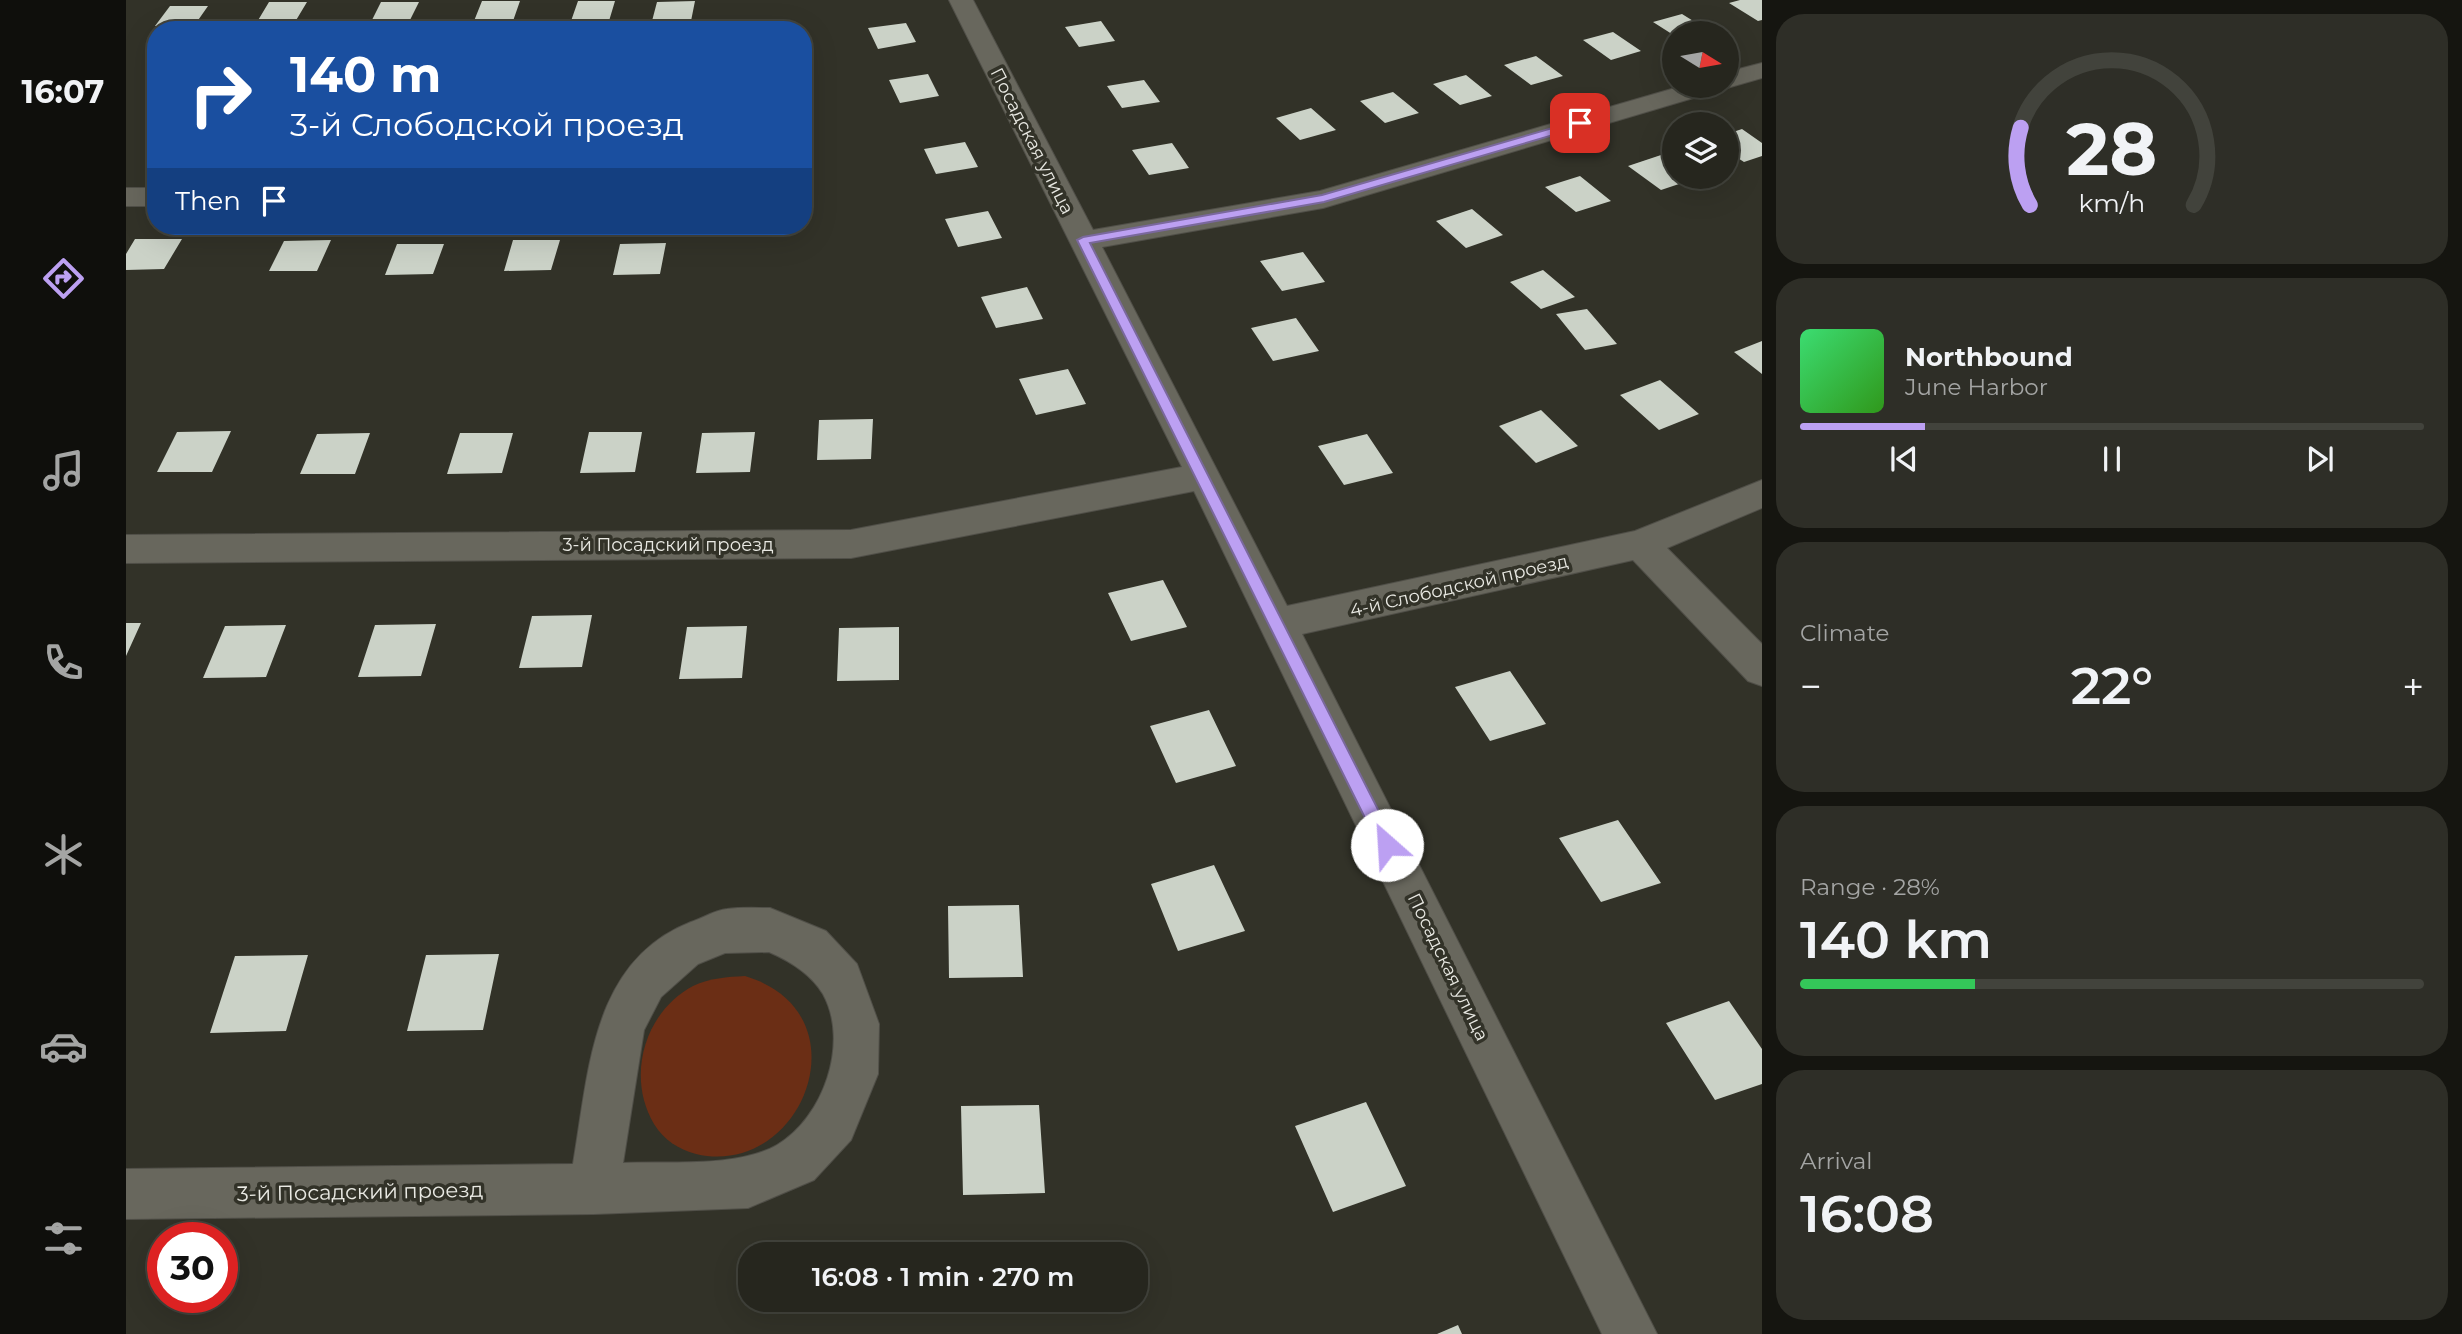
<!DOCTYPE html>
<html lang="en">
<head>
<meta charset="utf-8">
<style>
	body { margin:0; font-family:Montserrat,sans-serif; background:#2e2e27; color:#f1f3f6; height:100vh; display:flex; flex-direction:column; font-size:26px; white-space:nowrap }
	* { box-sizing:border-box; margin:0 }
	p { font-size:23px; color:#a4a5a4 }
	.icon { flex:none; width:38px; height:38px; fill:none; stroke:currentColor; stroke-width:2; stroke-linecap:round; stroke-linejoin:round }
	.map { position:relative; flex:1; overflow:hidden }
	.sheet { display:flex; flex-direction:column; gap:14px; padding:14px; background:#151510; width:700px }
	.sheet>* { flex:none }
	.hud { position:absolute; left:21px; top:21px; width:665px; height:214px; border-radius:28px; box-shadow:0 7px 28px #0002,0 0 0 2px #42433c; background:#1a4fa0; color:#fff; overflow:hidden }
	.needle { width:46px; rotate:101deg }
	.fabs { position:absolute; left:1536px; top:21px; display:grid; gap:14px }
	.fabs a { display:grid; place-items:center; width:77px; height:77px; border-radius:50%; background:#26261e; box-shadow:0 7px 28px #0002,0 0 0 2px #42433c; font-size:35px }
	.speed { position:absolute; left:21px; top:1222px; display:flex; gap:14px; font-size:35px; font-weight:700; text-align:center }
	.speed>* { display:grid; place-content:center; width:91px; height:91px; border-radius:50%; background:#26261e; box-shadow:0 7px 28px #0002,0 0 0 2px #42433c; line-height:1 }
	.speed .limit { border:10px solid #d22; background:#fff; color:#111 }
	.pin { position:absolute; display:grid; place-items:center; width:60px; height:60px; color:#fff; margin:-30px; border-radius:14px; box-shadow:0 4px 10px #0006 }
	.me { position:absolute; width:77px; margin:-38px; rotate:334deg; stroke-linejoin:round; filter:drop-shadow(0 0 5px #0008) }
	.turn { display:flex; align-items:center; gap:24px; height:147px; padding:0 28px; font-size:32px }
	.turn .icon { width:91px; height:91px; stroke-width:2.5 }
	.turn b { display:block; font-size:49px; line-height:60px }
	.then { display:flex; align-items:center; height:66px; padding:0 28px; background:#0003; gap:14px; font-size:26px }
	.big { font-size:52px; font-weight:600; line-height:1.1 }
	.sheet .widget { flex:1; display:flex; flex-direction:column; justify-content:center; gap:10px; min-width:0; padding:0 24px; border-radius:28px; background:#2e2e27 }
	.sheet .dial { align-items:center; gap:0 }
	.dial svg { height:182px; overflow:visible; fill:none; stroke:#42433c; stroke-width:7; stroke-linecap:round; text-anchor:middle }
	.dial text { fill:#f1f3f6; stroke:none }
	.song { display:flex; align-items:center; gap:21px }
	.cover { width:84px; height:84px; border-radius:10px; background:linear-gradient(135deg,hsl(140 70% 55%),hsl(110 70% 35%)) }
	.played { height:7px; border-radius:4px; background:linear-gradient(90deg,#bca0f2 20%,#42433c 20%) }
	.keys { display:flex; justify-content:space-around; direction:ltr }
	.heat { display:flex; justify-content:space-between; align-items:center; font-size:38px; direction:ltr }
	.charge { height:10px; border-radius:5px; background:linear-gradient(90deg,#34c759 28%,#42433c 0) }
	.trip { position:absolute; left:612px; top:1242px; width:410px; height:70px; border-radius:28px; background:#26261e; box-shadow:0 7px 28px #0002,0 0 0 2px #42433c; font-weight:600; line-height:70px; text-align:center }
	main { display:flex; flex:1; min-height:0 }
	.dock { display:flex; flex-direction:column; width:126px; justify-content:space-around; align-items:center; background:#0f0f0c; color:#a4a5a4 }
	.dock .icon { width:49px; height:49px }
	.dock .active { color:#bca0f2 }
	.dock b { font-size:32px; color:#f1f3f6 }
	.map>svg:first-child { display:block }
</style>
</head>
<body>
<main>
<nav class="dock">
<b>16:07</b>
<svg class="icon active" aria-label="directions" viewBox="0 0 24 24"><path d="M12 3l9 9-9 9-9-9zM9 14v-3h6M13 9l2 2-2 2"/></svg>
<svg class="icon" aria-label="music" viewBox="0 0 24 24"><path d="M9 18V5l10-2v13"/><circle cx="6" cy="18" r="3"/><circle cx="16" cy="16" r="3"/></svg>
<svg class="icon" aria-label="phone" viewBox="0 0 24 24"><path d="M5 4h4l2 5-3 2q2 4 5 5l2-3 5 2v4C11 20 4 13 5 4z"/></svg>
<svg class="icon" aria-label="climate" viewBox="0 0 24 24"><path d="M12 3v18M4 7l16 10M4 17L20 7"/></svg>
<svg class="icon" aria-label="car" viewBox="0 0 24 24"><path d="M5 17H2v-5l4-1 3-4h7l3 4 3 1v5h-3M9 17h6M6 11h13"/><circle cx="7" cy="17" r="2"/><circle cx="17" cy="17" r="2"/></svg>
<svg class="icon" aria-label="filters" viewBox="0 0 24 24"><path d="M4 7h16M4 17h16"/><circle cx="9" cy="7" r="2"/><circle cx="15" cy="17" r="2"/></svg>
</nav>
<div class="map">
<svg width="1636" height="1334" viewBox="0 0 1636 1334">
	<rect width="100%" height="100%" fill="#323228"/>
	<path fill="#6b2e15" d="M619,976C742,1013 676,1179 570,1154C552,1149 538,1140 528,1124C500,1077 518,1012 567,986C584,978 601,977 619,976Z"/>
	<path fill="#cbd2c7" d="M1614,0H1636V20L1632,21L1603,3Z
		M356,1H394L387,21H348Z
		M452,1H489L483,21H445Z
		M569,1L565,21H526L531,2Z
		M143,2H181L169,22H131Z
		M255,2H293L283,22H245Z
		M44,6H82L68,26H29Z
		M1556,14L1585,32L1549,33V36L1527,22Z
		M975,21L989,41L953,47L939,27Z
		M780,23L790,42L752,49L742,28Z
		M1487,32L1515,51L1485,60L1457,40Z
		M1410,56L1437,76L1405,85L1378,65Z
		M802,74L813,96L774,103L763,80Z
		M1340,75L1366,96L1334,105L1307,84Z
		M1018,80L1034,102L996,108L981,86Z
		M1267,92L1293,113L1259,123L1234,101Z
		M1185,108L1210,130L1174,140L1150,118Z
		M1616,129L1636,143V156L1618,162L1601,151V134Z
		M839,142L852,167L810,174L798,149Z
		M1046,143L1063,168L1023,175L1006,150Z
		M1535,155L1549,165V177L1568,179L1535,190L1502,166Z
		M1454,176L1485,201L1450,212L1419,187Z
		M1346,209L1377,235L1340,248L1310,221Z
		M862,211L876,238L832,247L819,219Z
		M9,239H56L38,269L0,270V254Z
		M205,240L191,271H143L158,241Z
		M387,240H434L425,270L378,271Z
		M540,243L534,274L487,275L494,244Z
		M271,244H318L307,274L259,275Z
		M1177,252L1199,282L1156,291L1134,261Z
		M1417,270L1449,297L1415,309L1384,282Z
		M901,287L917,319L870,328L855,297Z
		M1461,309L1491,344L1459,350L1430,314Z
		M1170,318L1193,351L1147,361L1125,328Z
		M1636,341V374L1608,352Z
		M942,369L960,404L910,415L893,379Z
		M1534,380L1573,414L1533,430L1494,395Z
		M1415,410L1452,446L1410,463L1373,426Z
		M747,419L745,459L691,460L693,420Z
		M105,431L86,472H31L51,432Z
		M463,432H516L509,472L454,473Z
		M629,432L624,472L570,473L576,433Z
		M244,433L229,474H174L191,434Z
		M334,433H387L376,473L321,474Z
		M1241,434L1267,473L1218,485L1192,446Z
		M1037,580L1061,627L1005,641L982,593Z
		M466,615L456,667L393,668L406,616Z
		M0,623H15L0,656Z
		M310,624L295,676L232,677L249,625Z
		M160,625L140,677L77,678L99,626Z
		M621,626L616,678L553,679L561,627Z
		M773,627V680L711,681L713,628Z
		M1384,671L1420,724L1364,741L1329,687Z
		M1083,710L1110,766L1050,783L1024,726Z
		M1492,820L1535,883L1475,902L1433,838Z
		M1088,865L1119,931L1052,951L1025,884Z
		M893,905L897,977L823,978L822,906Z
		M373,954L357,1030L281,1031L300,955Z
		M182,955L160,1031L84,1033L109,956Z
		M1603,1001L1636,1049V1084L1589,1100L1540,1023Z
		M1240,1102L1280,1186L1207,1212L1169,1126Z
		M913,1105L919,1193L837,1195L835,1106Z
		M1332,1325L1336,1334H1311Z"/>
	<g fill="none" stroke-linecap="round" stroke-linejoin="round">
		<defs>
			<path id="minor" d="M823,0H847L967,230L1194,191L1556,86H1601V72L1636,63V78L1601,88L1595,86L1591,91L1197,208L976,247L1161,606L1509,531L1636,480V508L1541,548L1636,644V686L1622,681L1507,560L1176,634L1531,1334H1476L1068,491L725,558L0,563V535L725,530L1056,467Z
				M0,188H30V206H0Z
				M644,908L700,931L731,964L753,1024L752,1074L725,1140L688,1180L622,1208L468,1214L0,1219V1169L447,1164C463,1072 465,961 565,922C577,918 589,910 601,909C615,907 630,908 644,908ZM643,952C664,961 685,974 697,994C724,1043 697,1118 651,1145C611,1168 543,1161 497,1163L518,1030L535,997L572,964L599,953Z"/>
		</defs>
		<use href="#minor" stroke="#504f48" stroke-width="2"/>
		<use href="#minor" fill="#68675d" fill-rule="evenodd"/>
	</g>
	<path fill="#bca0f2" stroke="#7a689d" stroke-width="2" d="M1454,120L1459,123L1458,126L1198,202L964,243L1267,839L1270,845L1267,850L1261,853L1255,850L951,240L957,237L1196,195Z"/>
	<g text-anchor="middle" stroke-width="7" stroke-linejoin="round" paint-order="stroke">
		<g font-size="18" fill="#e9e9e3" stroke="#323228">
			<text transform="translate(906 141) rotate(63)" y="6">Посадская улица</text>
			<text x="542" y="551">3-й Посадский проезд</text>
			<text transform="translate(1333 586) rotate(-13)" y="6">4-й Слободской проезд</text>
			<text transform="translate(1322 967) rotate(64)" y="6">Посадская улица</text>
		</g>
		<g font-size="21" fill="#e9e9e3" stroke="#323228">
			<text transform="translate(234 1192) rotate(-1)" y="7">3-й Посадский проезд</text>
		</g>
	</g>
</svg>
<div class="fabs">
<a><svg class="needle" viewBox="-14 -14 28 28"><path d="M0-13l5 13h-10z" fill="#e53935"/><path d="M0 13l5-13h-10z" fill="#a4a5a4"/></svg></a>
<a><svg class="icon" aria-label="layers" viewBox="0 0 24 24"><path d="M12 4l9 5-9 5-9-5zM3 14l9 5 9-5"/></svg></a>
</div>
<div class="speed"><div class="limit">30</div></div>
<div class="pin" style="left:1454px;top:123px;background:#d93025"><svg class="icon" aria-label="arrive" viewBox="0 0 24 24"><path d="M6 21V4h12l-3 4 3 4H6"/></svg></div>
<svg class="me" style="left:1261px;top:845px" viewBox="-20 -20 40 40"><circle r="19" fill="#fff"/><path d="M0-13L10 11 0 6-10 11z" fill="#bca0f2"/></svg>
<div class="trip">16:08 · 1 min · 270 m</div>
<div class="hud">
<div class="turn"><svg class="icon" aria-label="right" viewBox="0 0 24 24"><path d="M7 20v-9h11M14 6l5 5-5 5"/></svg><div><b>140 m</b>3-й Слободской проезд</div></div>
<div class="then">Then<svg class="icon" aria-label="arrive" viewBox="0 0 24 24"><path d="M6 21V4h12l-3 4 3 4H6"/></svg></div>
</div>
</div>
<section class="sheet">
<div class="widget dial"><svg viewBox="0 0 100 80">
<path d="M14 69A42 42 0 1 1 86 69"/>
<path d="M14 69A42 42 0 0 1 10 35" stroke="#bca0f2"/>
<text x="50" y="56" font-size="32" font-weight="700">28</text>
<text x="50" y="72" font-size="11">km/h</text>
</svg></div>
<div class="widget">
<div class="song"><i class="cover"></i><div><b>Northbound</b><p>June Harbor</p></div></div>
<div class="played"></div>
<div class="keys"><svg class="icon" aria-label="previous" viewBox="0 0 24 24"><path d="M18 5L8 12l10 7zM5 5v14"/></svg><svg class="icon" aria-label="pause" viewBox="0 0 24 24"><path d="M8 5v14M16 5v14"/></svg><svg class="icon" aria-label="next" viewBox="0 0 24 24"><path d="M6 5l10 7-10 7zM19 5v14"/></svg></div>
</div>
<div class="widget"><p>Climate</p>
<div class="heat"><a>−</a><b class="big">22°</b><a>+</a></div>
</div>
<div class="widget"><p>Range · 28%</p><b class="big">140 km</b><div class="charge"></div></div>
<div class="widget"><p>Arrival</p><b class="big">16:08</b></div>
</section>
</main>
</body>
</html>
